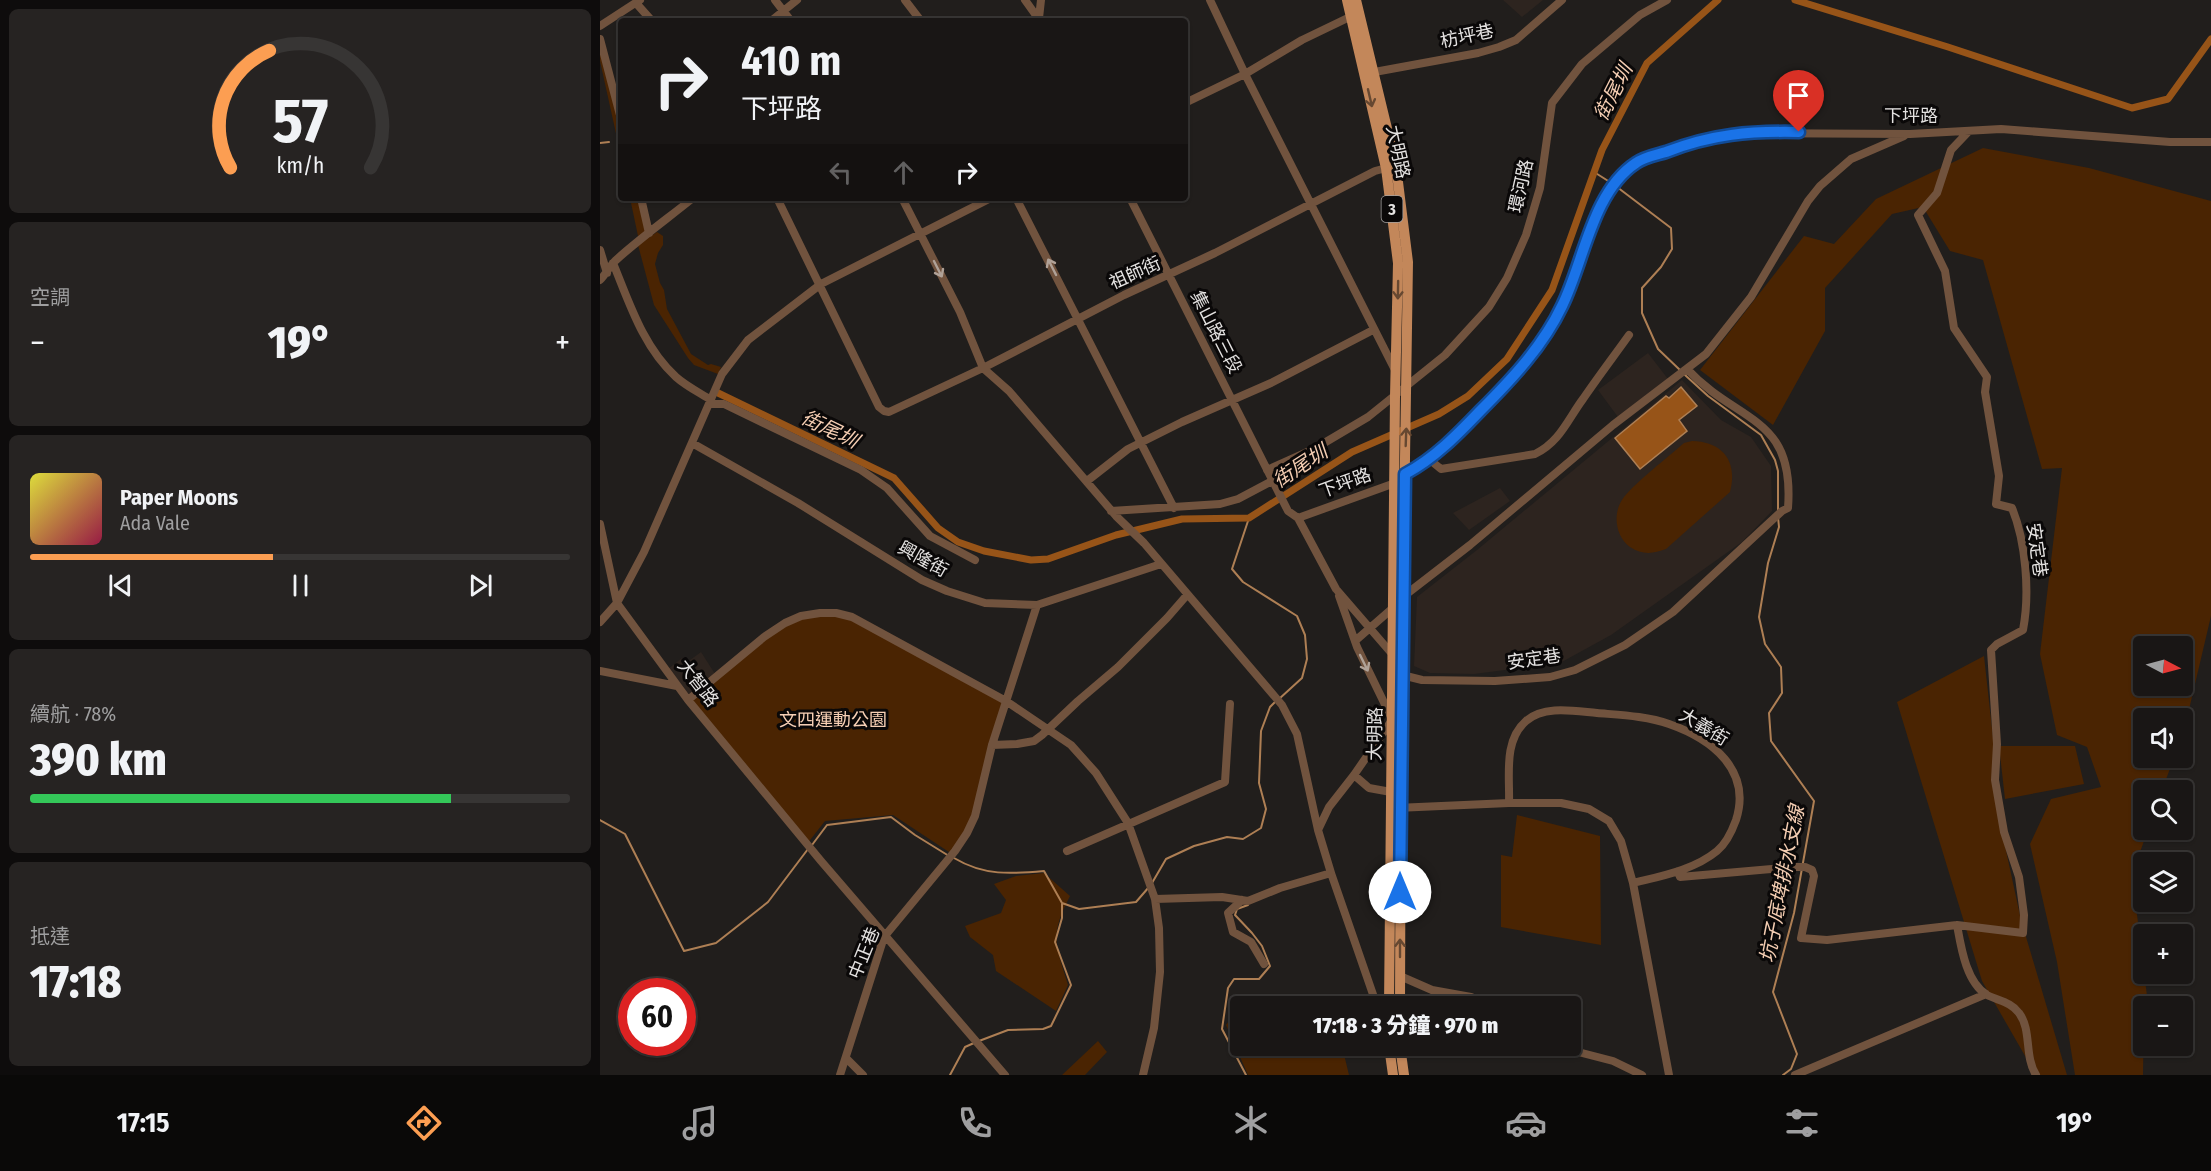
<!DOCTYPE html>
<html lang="zh-TW">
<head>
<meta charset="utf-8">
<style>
	body { margin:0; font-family:"Fira Sans Condensed","Noto Sans TC",sans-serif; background:#262322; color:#f1f3f6; height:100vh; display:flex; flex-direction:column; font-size:22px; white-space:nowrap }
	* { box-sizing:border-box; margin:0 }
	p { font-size:20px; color:#9f9fa0 }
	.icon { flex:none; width:33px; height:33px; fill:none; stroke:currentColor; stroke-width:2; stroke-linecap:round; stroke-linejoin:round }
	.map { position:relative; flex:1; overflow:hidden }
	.panel { display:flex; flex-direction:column; gap:9px; padding:9px; background:#0e0c0c; width:600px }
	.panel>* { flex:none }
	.banner { position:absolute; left:18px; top:18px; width:570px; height:183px; border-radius:6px; box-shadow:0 2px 4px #0004,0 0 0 2px #373534; background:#191615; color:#f1f3f6; overflow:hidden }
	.needle { width:39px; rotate:96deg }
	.controls { position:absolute; left:1533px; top:636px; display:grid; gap:12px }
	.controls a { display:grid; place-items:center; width:60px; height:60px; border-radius:6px; background:#191615; box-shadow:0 2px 4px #0004,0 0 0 2px #373534; font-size:30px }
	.speed { position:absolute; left:18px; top:978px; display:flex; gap:12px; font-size:30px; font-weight:700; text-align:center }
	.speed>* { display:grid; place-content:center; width:78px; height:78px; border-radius:50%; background:#191615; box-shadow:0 2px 4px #0004,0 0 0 2px #373534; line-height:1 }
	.speed .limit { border:9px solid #d22; background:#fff; color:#111 }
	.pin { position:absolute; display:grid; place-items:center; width:51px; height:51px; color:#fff; margin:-62px -26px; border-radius:50% 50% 50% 0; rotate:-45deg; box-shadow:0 0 6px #0007 }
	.pin .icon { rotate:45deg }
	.me { position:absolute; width:66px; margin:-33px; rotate:0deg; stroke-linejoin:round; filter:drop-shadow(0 0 4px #0008) }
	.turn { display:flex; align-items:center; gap:21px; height:126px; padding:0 24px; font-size:27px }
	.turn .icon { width:78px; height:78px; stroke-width:2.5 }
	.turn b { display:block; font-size:42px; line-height:51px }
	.lanes { display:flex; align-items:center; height:57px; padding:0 24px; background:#0003; justify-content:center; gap:30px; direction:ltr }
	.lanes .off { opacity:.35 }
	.big { font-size:45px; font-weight:800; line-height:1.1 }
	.panel .tile { flex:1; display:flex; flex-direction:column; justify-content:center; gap:9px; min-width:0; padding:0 21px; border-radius:9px; background:#262322 }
	.panel .dial { align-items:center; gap:0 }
	.dial svg { height:156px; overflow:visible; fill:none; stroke:#373534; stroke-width:7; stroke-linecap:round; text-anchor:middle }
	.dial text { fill:#f1f3f6; stroke:none }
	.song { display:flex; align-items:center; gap:18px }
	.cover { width:72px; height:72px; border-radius:9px; background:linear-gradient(135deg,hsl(60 70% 55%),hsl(340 70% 35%)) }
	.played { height:6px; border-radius:3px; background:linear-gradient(90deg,#fc9e52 45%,#373534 45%) }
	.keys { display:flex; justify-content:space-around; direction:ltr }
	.heat { display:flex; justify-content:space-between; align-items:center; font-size:33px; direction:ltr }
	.charge { height:9px; border-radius:4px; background:linear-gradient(90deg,#34c759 78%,#373534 0) }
	.trip { position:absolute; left:630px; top:996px; width:351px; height:60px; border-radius:6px; background:#191615; box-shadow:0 2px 4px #0004,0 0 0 2px #373534; font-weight:800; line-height:60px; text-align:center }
	.tab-bar { display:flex; height:96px; justify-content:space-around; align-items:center; background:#0a0908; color:#9f9fa0 }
	.tab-bar .icon { width:42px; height:42px }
	.tab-bar .current { color:#fc9e52 }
	.tab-bar b { font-size:27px; color:#f1f3f6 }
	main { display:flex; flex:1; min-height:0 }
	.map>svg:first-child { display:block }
</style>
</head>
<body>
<main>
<section class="panel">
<div class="tile dial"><svg viewBox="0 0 100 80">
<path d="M14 69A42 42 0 1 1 86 69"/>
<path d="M14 69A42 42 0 0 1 34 9" stroke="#fc9e52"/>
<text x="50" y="56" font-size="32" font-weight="700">57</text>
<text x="50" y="72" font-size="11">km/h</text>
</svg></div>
<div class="tile"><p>空調</p>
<div class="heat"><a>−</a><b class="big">19°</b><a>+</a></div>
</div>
<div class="tile">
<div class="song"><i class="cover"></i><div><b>Paper Moons</b><p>Ada Vale</p></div></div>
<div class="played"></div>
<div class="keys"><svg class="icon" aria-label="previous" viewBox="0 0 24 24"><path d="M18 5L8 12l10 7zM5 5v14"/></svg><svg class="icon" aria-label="pause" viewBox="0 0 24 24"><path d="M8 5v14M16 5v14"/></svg><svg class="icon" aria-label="next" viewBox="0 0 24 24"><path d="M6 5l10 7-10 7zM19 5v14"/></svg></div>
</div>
<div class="tile"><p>續航 · 78%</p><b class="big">390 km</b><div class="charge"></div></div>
<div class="tile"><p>抵達</p><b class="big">17:18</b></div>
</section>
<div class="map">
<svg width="1611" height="1075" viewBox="0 0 1611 1075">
	<rect width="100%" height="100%" fill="#211e1c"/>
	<path fill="#2d241f" d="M903,0H943L922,17Z
		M1048,353L1068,379L1018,417L998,390Z
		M1082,380L1121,420L1151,437L1171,466L1172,511L1142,542L1011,635L960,663L874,674L830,673L814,666L817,597L877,550Z
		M900,488L910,501L869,530L853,513Z
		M101,652L117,677L90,698L68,669L82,658L86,663Z"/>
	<path fill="#4a2402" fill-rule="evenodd" d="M0,42L21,125V156L0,61Z
		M1383,148L1489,168L1611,201V616L1583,735L1582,718H1544V758H1574L1562,790H1544V830H1548L1532,874L1547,996L1546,1006H1544L1543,1075H1475L1457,962L1430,844L1451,799L1501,787L1487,747L1457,735L1440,654L1462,468L1442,469L1383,260L1350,251L1323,207L1292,214L1225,288V331L1173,425L1100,370L1204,236L1234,244L1276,199ZM1544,646H1582V686H1544Z
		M30,198H39L48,233L38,236Z
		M57,232L63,236V245L58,253L55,264L60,283L64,290L67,309L91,354L108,365L111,364L121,367L118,374L94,365L88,358L54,305L38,245Z
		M1092,441C1123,442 1138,461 1130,492L1066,549C1053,554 1042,555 1030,547C1015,536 1012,512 1024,497C1038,480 1066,459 1084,443Z
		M220,613L252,617L404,702L375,816L352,854L293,815L225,821L207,844L88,700L182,625Z
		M1384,656L1405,846L1421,920L1467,1075H1436L1382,981L1297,702Z
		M1399,746H1475L1484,784L1405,799Z
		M917,815L1000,836L1001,945L901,927V855L912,857Z
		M444,873L470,896C449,936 456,945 468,985L456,1011L396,971L393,955L370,937L365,926L401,913L406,900L394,884L416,876Z
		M661,1003L666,1006H640V1046H742L749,1075H648L626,1025L640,1006Z
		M498,1041L507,1052L485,1075H462Z"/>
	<path fill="#975418" stroke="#ae7f54" stroke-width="1.5" d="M1081,387L1097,406L1079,420L1087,431L1040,469L1015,438L1066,396L1069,398Z"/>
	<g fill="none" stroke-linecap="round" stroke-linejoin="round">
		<path stroke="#ae7f54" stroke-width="2" d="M0,143L9,142
			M994,172L1013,184
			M1017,187L1071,228L1072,249L1061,267L1042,288V313L1058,349L1081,371
			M1085,375L1108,396L1161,435L1175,460L1178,471V511
			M1178,517L1179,527L1168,563L1159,617L1165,644L1181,667L1182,693L1169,713L1171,741L1214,801L1194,913L1173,992L1197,1054L1191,1069L1183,1075
			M649,518L632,569L643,582L697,616L705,635L707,659L702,678L679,699
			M0,820L25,834L84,951L116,943L168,902L208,849
			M212,845L227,825L291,817L315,835L349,856
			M354,858C384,876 411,874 444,871L462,903L479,909L536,902L549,887
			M552,883L566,859L594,846L627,837L643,839L661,828L666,809L659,783L661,731L670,707L675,702
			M379,1041L408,1030L443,1029L451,1026L471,985L455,942L462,918V904
			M350,1075L365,1047L374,1043
			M646,1075L622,1029L628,988L634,979H659L670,966L662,946L652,933L635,915L637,909L648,905"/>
		<path stroke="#975418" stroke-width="7" d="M1195,0L1348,47L1532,108L1568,99L1611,39
			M116,392L294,478L338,528L358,542L384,551L431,560L448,559L516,535L582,519L649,518L752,452L839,414L868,396L907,359L952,290L1002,150L1047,63L1118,0"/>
		<path stroke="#71533e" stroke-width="8" d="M175,0L191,21
			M305,0L321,21
			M425,0L440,21
			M610,0L645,74L795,370
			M36,3L52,21
			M171,21L197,0
			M434,21L439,18L441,0
			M0,26L40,0
			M0,39L21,119
			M769,73L878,53L899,47L916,40L962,0
			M585,103L645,74L702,40L756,14
			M41,198L49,233
			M177,198L279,407L284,411L289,412L383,368L524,295L615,253L775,171L790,167
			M302,198L360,312L383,368L409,391L516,516L544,543L682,705L697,734L718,830
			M416,198L574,508
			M530,198L688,511L698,518L736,589L793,655
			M0,250L7,273
			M13,263C29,302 43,347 76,377C86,386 100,393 111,400
			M0,280C6,274 9,267 15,261C39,239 67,219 93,198
			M110,404H124L261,470L287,488L330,536L375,560
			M92,443L198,503L322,580L347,591L385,603L437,605L561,564
			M830,460L841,469L935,454C960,442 968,419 983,399C998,377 1014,356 1029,335
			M667,470L714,449L768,417L845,355L889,307L907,278L926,235L940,188L952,103L982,64L1040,15L1067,0
			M487,481L528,449L582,422L671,383L773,330
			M511,511L620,504L638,499L672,481
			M698,518L795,483L805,474L830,459L851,440L910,380L937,348L962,307L999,210L1021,177L1037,162L1105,138L1142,133L1310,134L1401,129L1570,142H1611
			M0,524L17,603L88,700L221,861L405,1075
			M739,596L757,647L792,719
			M804,596L870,545L1013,425L1106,354L1151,297L1208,201L1220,186L1251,159L1304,136
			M0,622L17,603L44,552L122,374L148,340L221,284L391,198
			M755,641L794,607
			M800,670L802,675L822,680L895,681L950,677L975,670L1025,645L1073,612L1182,511L1188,508C1195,415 1138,424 1087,369
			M0,671L77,686
			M88,700L164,637L185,623L201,616L220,613H236L252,617L406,701L471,745L496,773L528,823L555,899L559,928L560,972L554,1028L543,1075
			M392,745L417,744L434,741L442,735L478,701L518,667L567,618L587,595
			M754,775L769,788L791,792
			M909,803C910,776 903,741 926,721C944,705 974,711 997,713C1020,715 1047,716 1069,724C1112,739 1152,770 1136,820C1132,831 1127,843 1117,851C1094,870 1061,876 1033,883
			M796,808L909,803H961L989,809L1009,821L1021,841L1033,883L1069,1075
			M467,851L625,782L630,704
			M1078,871L1080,877L1193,867H1205L1212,870L1214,876L1201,938L1227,940L1357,925L1423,933L1424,915L1419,877L1404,832L1395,780L1397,744L1391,650L1397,644L1423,630C1430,594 1426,542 1412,508L1396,504L1399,476L1385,392L1387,377L1354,328L1345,271L1318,215L1337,193L1351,150L1369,131
			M555,899L622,897L648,901L680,888L731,873
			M642,900L628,913L633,932L651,942L664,964
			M1357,925C1361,947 1366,982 1387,995C1399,1001 1411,1002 1419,1013C1432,1030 1424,1056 1436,1075
			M800,976L832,990L871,997L893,1006
			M777,1006L731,873L718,830L729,807L754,775L792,720
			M955,1046L1013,1061L1042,1075
			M246,1058L263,1075
			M240,1075L284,937L355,851L367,833L375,816L392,745L437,605
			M1195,1075L1386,994"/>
		<path stroke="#c3875a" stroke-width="10" d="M747,0L786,168L798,263L795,396L789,1006
			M756,0L796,166L808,262L801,720L800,1006
			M789,1046L793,1075
			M800,1046L804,1075"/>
	</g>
	<defs><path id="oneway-shaft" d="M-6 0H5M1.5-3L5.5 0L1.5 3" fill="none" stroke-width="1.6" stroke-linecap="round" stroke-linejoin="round" transform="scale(1.5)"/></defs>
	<g stroke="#664831">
		<use href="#oneway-shaft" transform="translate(770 98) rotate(77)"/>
		<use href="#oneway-shaft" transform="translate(798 290) rotate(91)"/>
		<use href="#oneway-shaft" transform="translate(806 437) rotate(-88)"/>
		<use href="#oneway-shaft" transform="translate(800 948) rotate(-90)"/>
	</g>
	<g stroke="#b0a298">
		<use href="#oneway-shaft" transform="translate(452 267) rotate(-117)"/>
		<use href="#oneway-shaft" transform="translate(338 269) rotate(63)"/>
		<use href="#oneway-shaft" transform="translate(764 663) rotate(64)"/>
	</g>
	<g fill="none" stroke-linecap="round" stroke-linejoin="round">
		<defs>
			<path id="route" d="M800,892L805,474C835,458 858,434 881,410C912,379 943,346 962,306C984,262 992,192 1036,163C1044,157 1056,155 1066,152C1112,134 1150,131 1199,132"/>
		</defs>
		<use href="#route" stroke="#114b97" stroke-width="15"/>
		<use href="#route" stroke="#1a73e8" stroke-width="10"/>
	</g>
	<g text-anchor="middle" stroke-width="6" stroke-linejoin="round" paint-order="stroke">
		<rect fill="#0a0808" stroke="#a3a1a0" stroke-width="1.5" x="781.5" y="196" width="21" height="26" rx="4.5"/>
		<g font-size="16" font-weight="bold" fill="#e4e2e1">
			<text x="792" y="215">3</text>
		</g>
		<g font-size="18" fill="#e4e2e1" stroke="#0a0808">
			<text transform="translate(867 36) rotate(-12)" y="6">枋坪巷</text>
			<text x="1311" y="122">下坪路</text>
			<text transform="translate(798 152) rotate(78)" y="6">大明路</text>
			<text transform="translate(921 186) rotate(-77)" y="6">環河路</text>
			<text transform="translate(535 273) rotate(-24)" y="6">祖師街</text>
			<text transform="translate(616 332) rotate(63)" y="6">集山路三段</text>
			<text transform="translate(745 483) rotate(-20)" y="6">下坪路</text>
			<text transform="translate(1437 550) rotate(82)" y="6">安定巷</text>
			<text transform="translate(323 559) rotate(29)" y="6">興隆街</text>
			<text transform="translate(934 659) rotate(-8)" y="6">安定巷</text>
			<text transform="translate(98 683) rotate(52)" y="6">大智路</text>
			<text transform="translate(1104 727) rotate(31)" y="6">大義街</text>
			<text transform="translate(775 734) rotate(-89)" y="6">大明路</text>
			<text transform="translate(264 953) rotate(-68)" y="6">中正巷</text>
		</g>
		<g font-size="18" fill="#f7d0b5" stroke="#0a0808">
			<text x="233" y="726">文四運動公園</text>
		</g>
		<g font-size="20" font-style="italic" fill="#f4cdb2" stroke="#0a0808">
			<text transform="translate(1013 92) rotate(-63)" y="7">街尾圳</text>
			<text transform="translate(230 429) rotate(26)" y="7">街尾圳</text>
			<text transform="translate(700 466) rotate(-33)" y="7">街尾圳</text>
			<text transform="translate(1182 884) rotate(-79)" y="7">坑子底埤排水支線</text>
		</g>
	</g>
</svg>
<div class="controls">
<a><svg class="needle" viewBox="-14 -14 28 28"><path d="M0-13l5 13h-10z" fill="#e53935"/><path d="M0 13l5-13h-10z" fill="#9f9fa0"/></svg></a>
<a><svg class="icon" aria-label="sound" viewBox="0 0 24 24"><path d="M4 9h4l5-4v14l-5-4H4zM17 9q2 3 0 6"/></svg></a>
<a><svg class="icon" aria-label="search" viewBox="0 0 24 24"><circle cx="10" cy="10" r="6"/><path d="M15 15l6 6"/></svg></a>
<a><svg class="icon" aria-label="layers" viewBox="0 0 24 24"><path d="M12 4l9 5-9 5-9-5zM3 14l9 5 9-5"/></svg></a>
<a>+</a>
<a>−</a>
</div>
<div class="speed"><div class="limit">60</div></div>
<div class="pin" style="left:1199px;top:132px;background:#d93025"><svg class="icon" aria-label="arrive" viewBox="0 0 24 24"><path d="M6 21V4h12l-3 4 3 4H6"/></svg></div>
<svg class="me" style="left:800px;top:892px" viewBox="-20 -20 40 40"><circle r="19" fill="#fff"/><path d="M0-13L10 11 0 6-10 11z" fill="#1a73e8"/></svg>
<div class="trip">17:18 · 3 分鐘 · 970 m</div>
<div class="banner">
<div class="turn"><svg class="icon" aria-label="right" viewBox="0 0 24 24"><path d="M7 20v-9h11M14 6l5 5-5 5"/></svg><div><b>410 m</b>下坪路</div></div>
<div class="lanes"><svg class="icon off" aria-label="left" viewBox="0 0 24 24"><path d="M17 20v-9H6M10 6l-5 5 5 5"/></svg><svg class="icon off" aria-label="ahead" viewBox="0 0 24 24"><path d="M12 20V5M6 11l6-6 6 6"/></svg><svg class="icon" aria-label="right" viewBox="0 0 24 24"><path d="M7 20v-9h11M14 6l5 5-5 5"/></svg></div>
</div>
</div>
</main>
<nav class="tab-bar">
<b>17:15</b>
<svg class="icon current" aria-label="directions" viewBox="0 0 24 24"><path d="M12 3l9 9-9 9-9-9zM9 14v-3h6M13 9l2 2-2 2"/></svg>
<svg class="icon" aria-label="music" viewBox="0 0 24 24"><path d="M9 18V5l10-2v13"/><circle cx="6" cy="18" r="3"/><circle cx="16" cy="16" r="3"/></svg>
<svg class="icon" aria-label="phone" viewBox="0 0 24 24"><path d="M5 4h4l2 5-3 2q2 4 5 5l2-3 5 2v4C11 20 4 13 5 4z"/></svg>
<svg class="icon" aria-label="climate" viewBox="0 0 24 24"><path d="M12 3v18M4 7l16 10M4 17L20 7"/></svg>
<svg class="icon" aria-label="car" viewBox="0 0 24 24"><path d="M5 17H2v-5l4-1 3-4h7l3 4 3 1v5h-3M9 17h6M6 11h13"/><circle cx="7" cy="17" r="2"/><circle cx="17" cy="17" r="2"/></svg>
<svg class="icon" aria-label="filters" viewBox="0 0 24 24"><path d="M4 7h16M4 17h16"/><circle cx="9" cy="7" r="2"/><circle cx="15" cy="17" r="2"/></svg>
<b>19°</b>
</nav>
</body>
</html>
